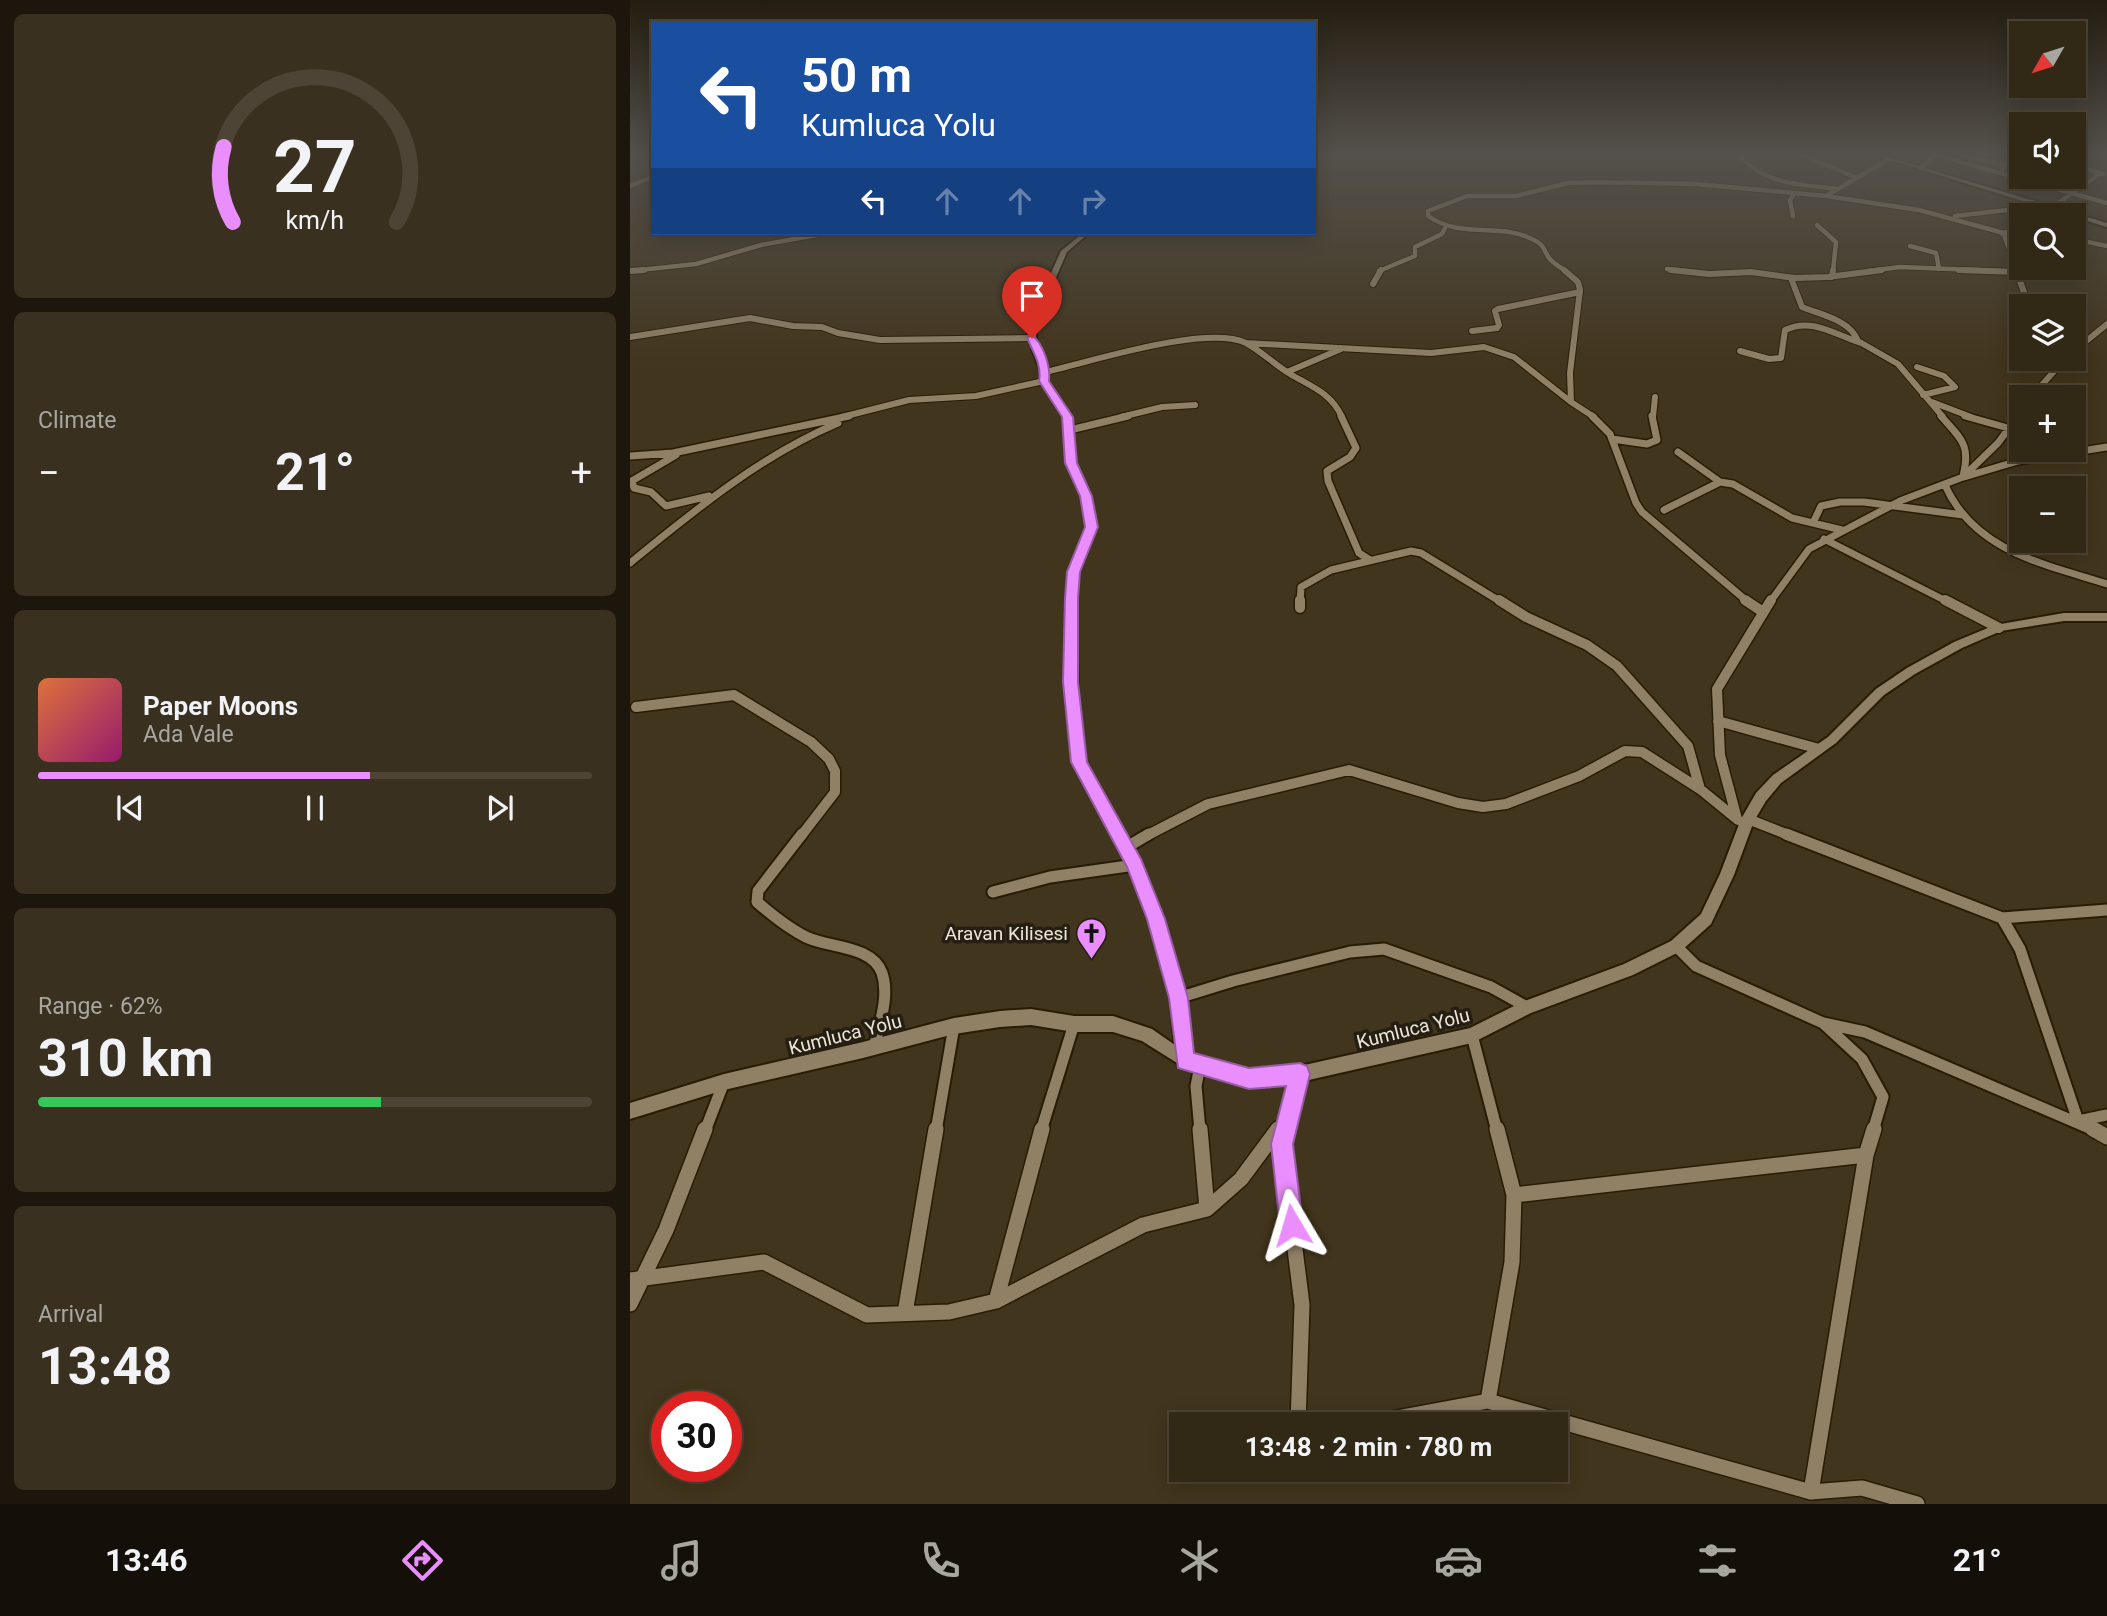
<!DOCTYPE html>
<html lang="en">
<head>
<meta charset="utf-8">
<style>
	body { margin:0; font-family:Roboto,sans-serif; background:#3a301f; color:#f1f3f6; height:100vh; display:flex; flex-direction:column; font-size:26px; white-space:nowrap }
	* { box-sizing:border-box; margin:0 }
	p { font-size:23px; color:#a8a6a1 }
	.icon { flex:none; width:38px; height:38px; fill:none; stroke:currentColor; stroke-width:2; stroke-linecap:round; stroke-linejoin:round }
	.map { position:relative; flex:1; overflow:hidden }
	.side { display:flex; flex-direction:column; gap:14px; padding:14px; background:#1c160c; width:630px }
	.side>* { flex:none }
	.hud { position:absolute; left:21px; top:21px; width:665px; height:214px; border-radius:0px; box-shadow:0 4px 18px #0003,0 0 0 2px #4d4435; background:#1a4fa0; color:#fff; overflow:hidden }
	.needle { width:46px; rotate:231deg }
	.controls { position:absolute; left:1379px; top:21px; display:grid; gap:14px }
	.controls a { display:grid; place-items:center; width:77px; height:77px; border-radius:0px; background:#322816; box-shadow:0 4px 18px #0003,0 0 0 2px #4d4435; font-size:35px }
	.speed { position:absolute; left:21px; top:1391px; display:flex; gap:14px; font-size:35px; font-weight:700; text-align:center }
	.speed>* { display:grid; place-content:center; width:91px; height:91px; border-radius:50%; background:#322816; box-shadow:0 4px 18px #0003,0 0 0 2px #4d4435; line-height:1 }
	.speed .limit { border:10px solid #d22; background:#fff; color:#111 }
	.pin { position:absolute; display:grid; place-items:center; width:60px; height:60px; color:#fff; margin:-72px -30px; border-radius:50% 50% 50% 0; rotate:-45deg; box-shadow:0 0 7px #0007 }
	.pin .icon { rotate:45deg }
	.me { position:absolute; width:77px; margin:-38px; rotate:353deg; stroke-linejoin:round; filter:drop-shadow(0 0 5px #0008) }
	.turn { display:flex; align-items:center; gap:24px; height:147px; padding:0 35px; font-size:32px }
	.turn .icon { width:91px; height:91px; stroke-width:2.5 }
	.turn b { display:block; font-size:49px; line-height:60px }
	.lanes { display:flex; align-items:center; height:66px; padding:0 35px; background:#0003; justify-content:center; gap:35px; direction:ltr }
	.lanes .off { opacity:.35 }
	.big { font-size:52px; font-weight:700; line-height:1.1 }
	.side .card { flex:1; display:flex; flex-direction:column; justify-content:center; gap:10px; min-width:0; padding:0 24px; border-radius:10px; background:#3a301f }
	.side .dial { align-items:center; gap:0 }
	.dial svg { height:182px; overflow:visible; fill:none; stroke:#4d4435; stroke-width:7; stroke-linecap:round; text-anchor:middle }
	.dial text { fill:#f1f3f6; stroke:none }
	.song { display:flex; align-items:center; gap:21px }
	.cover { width:84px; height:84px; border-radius:10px; background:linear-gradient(135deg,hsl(20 70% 55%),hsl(320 70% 35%)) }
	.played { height:7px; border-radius:4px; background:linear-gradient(90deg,#ea8dfd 60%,#4d4435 60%) }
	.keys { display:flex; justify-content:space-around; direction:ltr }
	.heat { display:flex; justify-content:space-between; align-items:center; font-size:38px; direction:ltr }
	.charge { height:10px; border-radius:5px; background:linear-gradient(90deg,#34c759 62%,#4d4435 0) }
	.trip { position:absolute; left:539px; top:1412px; width:399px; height:70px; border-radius:0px; background:#322816; box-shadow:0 4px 18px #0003,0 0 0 2px #4d4435; font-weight:700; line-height:70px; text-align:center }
	.dock { display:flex; height:112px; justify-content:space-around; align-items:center; background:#141009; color:#a8a6a1 }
	.dock .icon { width:49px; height:49px }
	.dock .current { color:#ea8dfd }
	.dock b { font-size:32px; color:#f1f3f6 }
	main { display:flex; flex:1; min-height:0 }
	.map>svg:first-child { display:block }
</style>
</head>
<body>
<main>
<section class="side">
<div class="card dial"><svg viewBox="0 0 100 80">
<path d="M14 69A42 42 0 1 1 86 69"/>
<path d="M14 69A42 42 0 0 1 10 36" stroke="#ea8dfd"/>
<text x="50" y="56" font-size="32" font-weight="700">27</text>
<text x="50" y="72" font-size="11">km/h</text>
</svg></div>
<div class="card"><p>Climate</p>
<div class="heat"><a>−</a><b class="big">21°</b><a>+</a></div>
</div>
<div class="card">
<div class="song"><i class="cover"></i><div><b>Paper Moons</b><p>Ada Vale</p></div></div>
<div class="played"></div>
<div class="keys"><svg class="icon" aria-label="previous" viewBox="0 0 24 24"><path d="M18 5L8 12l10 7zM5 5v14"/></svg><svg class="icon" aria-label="pause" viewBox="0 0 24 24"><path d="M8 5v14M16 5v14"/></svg><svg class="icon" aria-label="next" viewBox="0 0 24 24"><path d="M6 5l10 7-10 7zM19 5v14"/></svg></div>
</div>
<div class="card"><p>Range · 62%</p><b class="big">310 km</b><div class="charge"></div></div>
<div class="card"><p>Arrival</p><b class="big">13:48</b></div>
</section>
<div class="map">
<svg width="1477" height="1504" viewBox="0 0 1477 1504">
	<rect width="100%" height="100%" fill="#42351d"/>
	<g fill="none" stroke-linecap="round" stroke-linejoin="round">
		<defs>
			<path id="minor-far5" d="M1110,155C1130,184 1175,185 1207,189
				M1173,155L1225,177
				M1306,155L1477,203
				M1333,155L1391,170
				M1444,166L1474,174
				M1291,168L1305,155
				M1372,170L1385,155
				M0,186L23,177
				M1196,196L1289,210L1370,232L1374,235L1387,271
				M1421,208L1471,173
				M1163,216L1160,200L1165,193
				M1325,216L1377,210L1402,202
				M1187,225L1206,242L1203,271
				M1370,232L1391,233
				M1444,239L1477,246
				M1280,246L1306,253L1309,269
				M1037,269L1056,271
				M0,271L66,264L131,245L198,233
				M749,271L785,256V247L812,234L815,228
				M936,271C931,268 923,263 919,258C913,249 915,245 902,239C868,222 833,240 798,216V211L837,196H886L938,183L964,182L1066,184L1196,196L1259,159
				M1239,271L1270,267L1371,271"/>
			<path id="minor-far4" d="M934,270L948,282L950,290L940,373L941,402L964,417
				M1041,270L1079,274L1121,272L1165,278L1198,277L1252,270
				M1329,270L1388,272
				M1386,270L1399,306
				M0,271L14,270
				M1202,277L1203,270
				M1161,278L1172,307C1192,315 1220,320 1228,341L1268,364L1313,417
				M743,284L751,270
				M842,331L867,328L869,325L865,311L868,309L950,292
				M0,337L120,318L163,326L192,327L208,333L250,340L402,338
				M616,343L801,353L854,347L884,357L941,402
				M1110,351L1139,359L1151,358L1155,330C1182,317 1205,335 1231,343
				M1444,351L1477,324
				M1287,367L1314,376L1325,387L1293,395
				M415,372C460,362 576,324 616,343C631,351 645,365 660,374C682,387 701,393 712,417
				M657,372L711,349
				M1401,397L1435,359
				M1302,402L1341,417
				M212,417L279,400L346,396L414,381
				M491,417L532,407L565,405
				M1023,417L1025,397
				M1386,417L1391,411"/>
			<path id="minor-far3" d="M711,416L726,448L720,457L697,471L698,481L729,553L740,560
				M962,416L980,434L1006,503L1012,512L1118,602
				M1311,416C1331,439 1341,444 1333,476
				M1335,416L1378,428
				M440,430L498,416
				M982,439L1017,444L1027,440L1022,416
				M1048,452L1090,482
				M0,456L43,453L219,416
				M1334,477L1388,461L1477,447
				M2,481L4,488L21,492L36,506L79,496
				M0,482L46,455
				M1315,485C1344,551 1414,564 1477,584
				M1034,510L1090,482L1103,484L1162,518L1212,530
				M1183,523L1191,506L1210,502H1234L1333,515
				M1194,539L1318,602
				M0,563C65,510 130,456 208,423
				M670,602L671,587L701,570L781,551L791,553L871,602
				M1140,602L1179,549L1270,501L1333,477L1368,443L1388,416"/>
			<path id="minor-far2" d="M869,600L896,617L957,645L987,666L1058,746L1070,789
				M1115,600L1133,612
				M1315,600L1369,628
				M670,608V600
				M6,707L104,695L181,742L199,759L205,771V792L171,836
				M1088,721L1189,749
				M1107,819L1090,755L1087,689L1141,600
				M1118,819L1161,836
				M516,836L578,804L719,770L828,803L853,807L876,804L949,776L995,751L1012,752L1070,789L1108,820"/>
			<path id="minor-far1" d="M172,834L128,891L127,902C142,915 158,928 176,937C198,948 242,945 252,973C260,996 249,1025 244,1048
				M1156,834L1372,918L1390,949L1448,1121L1477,1115
				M497,847L519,834
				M363,892L420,877L505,865
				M1372,918L1477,910
				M1046,946L1066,966L1193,1023L1235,1032L1466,1131
				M548,998L603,981L720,952L754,949L861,987L897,1007
				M1193,1023L1232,1059L1253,1097L1243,1131
				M842,1035L867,1131
				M570,1066L566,1086L570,1131
				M75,1131L94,1082
				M306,1131L324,1026
				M411,1131L444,1024
				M647,1131L660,1113
				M656,1131L670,1074"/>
			<path id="minor" d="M570,1129L577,1209
				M656,1129L652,1145L672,1305L668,1424
				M1463,1129L1477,1137
				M884,1195L1236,1155
				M0,1280L134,1262L237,1315L319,1312L366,1301L513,1225L577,1209L611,1179L648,1129
				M366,1301L412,1129
				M0,1304L36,1230L75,1129
				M275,1313L306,1129
				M858,1401L882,1262L884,1195L867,1129
				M734,1424L858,1401L1181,1492L1232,1488L1287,1504
				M1181,1492L1236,1155L1244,1129"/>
			<path id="tertiary" d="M1244,155H1252L1477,223V227Z
				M453,233H459L437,252L407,321L406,338L419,372L418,381L441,417L445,463L461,496L466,527L449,572L446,598L448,703L455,762L510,861L533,919L556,998L562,1054L619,1071L670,1066L840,1028L892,1002L994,964L1041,941L1071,914L1090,874L1111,819L1126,793L1143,775L1198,737L1246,689L1277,668L1324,642L1365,625L1434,613H1477V621H1434L1371,631L1332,648L1285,674L1254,695L1206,743L1151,783L1136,801L1124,821L1104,875L1081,924L1051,951L1003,975L901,1013L842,1043L670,1082L619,1087L555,1068L512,1041L483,1032H444L401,1025L370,1027L324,1034L233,1058L94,1090L0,1119V1103L94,1074L233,1042L324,1018L370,1011L401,1009L444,1016H483L522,1029L545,1045L540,998L519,919L499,867L443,762L436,703V598L439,572L456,527L451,496L437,463L433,417L410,381L411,372L398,338L399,321L431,251Z"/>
		</defs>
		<use href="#minor-far5" stroke="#281c05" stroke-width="6"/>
		<use href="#minor-far4" stroke="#281c05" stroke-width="8"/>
		<use href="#minor-far3" stroke="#281c05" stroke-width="10"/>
		<use href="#minor-far2" stroke="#281c05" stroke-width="13"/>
		<use href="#minor-far1" stroke="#281c05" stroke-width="15"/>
		<use href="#minor" stroke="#281c05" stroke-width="18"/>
		<use href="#tertiary" stroke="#281c05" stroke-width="4"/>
		<use href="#minor-far5" stroke="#8f8066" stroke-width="4.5"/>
		<use href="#minor-far4" stroke="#8f8066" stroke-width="6"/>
		<use href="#minor-far3" stroke="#8f8066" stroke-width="7"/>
		<use href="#minor-far2" stroke="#8f8066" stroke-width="10"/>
		<use href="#minor-far1" stroke="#8f8066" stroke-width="11"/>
		<use href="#minor" stroke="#8f8066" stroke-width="15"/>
		<use href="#tertiary" fill="#8f8066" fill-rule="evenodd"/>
	</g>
	<linearGradient id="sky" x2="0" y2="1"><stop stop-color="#241d10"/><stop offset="0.42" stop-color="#54514c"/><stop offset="1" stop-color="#54514c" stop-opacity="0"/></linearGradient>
	<rect width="1477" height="365" fill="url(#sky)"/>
	<path fill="#ea8dfd" stroke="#985ca4" stroke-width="2" d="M402,335C413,343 421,367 419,381L443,417L447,463L462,496L468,527L450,572L448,598V682L457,762L511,859L535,919L558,998L564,1053L619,1068L670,1063L677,1066L680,1074L663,1144L673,1225L670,1233L662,1236L654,1233L650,1225L641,1144L656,1086L619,1089L548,1068L539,998L517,919L497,867L441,762L433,682L435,598L437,572L455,527L450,496L435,463L432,417L409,381C412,365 403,352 397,338Z"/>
	<defs>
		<symbol id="church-pin" viewBox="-11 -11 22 30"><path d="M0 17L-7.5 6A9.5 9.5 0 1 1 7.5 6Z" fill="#ea8dfd" stroke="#241e13"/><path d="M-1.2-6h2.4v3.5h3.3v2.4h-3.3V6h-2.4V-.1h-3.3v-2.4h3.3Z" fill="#111"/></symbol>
	</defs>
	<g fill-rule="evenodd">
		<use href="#church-pin" x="444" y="916" width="35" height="47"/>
	</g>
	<g text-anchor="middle" stroke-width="7" stroke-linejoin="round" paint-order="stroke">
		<g font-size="19" fill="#ede5d7" stroke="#241e13" text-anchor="end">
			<text x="438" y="940">Aravan Kilisesi</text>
		</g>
		<g font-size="19" fill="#ede5d7" stroke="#241e13">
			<text transform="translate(783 1028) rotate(-14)" y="7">Kumluca Yolu</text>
			<text transform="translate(215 1034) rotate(-14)" y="7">Kumluca Yolu</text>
		</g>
	</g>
</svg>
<div class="controls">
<a><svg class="needle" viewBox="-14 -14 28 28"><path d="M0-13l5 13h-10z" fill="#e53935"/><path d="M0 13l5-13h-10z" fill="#a8a6a1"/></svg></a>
<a><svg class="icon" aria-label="sound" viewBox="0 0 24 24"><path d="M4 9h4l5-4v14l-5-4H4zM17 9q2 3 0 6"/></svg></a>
<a><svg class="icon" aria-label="search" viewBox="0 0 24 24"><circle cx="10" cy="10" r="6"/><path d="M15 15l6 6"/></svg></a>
<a><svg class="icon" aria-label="layers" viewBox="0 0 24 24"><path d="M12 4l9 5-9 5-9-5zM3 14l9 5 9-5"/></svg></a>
<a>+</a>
<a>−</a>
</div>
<div class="speed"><div class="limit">30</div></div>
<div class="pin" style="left:402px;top:338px;background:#d93025"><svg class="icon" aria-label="arrive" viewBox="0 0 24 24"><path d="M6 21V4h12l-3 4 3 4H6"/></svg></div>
<svg class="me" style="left:662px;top:1225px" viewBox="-20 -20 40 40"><path d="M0-17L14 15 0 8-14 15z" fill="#ea8dfd" stroke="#fff" stroke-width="4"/></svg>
<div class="trip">13:48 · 2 min · 780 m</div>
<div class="hud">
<div class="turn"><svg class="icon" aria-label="left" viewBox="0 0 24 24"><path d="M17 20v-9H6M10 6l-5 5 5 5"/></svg><div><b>50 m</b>Kumluca Yolu</div></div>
<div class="lanes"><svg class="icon" aria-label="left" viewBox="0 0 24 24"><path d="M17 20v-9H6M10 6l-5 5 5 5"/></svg><svg class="icon off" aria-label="ahead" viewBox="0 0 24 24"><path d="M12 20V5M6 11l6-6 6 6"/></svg><svg class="icon off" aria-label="ahead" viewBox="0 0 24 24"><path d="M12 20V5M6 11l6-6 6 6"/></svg><svg class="icon off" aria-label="right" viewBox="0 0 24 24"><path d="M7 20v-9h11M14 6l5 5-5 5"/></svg></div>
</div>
</div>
</main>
<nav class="dock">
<b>13:46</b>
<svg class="icon current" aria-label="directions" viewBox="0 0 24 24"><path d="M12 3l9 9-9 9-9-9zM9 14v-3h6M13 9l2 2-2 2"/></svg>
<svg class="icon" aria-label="music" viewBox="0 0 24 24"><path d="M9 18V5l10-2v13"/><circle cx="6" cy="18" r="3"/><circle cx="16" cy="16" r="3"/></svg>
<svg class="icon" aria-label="phone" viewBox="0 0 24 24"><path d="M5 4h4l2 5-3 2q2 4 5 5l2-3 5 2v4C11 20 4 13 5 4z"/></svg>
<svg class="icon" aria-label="climate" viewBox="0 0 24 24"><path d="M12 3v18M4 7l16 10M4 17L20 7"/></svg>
<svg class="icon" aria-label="car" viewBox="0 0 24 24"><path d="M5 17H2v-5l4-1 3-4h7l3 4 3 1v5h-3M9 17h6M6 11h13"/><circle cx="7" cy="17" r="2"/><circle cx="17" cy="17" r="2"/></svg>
<svg class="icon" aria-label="filters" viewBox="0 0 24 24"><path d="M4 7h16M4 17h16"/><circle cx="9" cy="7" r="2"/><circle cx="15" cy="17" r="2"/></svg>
<b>21°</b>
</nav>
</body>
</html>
